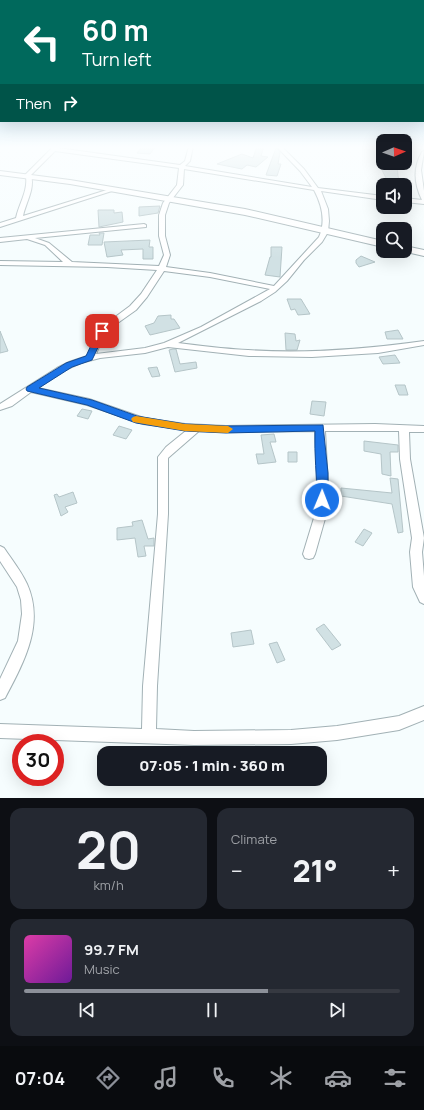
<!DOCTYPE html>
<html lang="en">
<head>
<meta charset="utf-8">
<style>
	body { margin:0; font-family:Manrope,sans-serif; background:#242831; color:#f1f3f6; height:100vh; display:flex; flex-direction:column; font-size:15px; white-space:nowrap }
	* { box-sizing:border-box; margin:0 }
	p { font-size:13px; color:#9ea1a6 }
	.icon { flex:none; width:22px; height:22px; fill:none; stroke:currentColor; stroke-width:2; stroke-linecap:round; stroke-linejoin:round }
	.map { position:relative; height:798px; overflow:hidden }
	.panel { display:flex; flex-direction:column; gap:10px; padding:10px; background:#0d0f14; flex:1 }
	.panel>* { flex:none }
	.banner { position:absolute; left:0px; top:0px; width:424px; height:122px; box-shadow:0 4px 16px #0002; background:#00695c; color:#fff; overflow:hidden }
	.needle { width:26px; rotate:88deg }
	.controls { position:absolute; left:376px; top:134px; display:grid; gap:8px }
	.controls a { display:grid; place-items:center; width:36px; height:36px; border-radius:8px; background:#171b24; box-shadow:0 4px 16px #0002; font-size:20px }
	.speed { position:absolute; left:12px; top:734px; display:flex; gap:8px; font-size:20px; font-weight:700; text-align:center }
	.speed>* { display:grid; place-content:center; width:52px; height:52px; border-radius:50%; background:#171b24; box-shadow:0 4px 16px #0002; line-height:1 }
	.speed .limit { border:6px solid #d22; background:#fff; color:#111 }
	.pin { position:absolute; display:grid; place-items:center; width:34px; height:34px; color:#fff; margin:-17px; border-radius:8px; box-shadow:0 2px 6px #0006 }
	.me { position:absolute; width:44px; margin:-22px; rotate:1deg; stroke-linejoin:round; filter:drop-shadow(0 0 3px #0008) }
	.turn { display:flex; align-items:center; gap:14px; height:84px; padding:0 16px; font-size:18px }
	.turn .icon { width:52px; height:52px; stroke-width:2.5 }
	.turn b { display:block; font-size:28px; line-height:34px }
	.then { display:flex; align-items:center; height:38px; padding:0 16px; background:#0003; gap:8px; font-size:15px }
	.big { font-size:30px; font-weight:800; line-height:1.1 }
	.panel .card { flex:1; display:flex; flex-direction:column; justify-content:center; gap:6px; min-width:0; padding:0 14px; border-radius:12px; background:#242831 }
	.panel .dial { align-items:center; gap:0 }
	.dial b { font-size:52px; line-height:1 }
	.song { display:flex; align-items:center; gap:12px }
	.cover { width:48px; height:48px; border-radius:6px; background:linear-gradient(135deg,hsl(320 70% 55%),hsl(280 70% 35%)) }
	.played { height:4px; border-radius:2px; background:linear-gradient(90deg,#8c9099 65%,#363941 65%) }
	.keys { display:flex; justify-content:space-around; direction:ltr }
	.heat { display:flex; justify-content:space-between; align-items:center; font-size:22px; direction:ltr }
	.panel .tiles { flex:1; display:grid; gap:10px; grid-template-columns:1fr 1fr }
	.card:last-child { grid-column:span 2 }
	.trip { position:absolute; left:97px; top:746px; width:230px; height:40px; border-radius:12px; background:#171b24; box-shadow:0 4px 16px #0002; font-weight:800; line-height:40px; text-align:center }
	.menu { display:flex; height:64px; justify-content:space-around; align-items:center; background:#090b0e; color:#9ea1a6 }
	.menu .icon { width:28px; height:28px }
	.menu .on { color:#8c9099 }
	.menu b { font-size:18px; color:#f1f3f6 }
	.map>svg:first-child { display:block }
</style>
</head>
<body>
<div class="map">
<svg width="424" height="798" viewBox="0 0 424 798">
	<rect width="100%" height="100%" fill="#f6fdfe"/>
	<path fill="#d1e1e4" stroke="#b5c5c8" d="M143,146H145L155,147L150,154L137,153Z
		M257,146H264L261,156L268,157L256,167L247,165L242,169L217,164L242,154L253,158Z
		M276,148L280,152L278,164H281L277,176L266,175Z
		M378,162L397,165L398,176L400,183L388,182Z
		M160,206L158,213L139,216V207Z
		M98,210H114V213L122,212L123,222L99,227Z
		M99,233H104L102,245H88L90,235H100Z
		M150,240L149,247H153V259H143V249L121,250L123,255L107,257L104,242Z
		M271,247H282L280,277L265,275L270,257H271Z
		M361,256L375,262L359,267L356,263V260Z
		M287,299H301L310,314L298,315L295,309L291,310Z
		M171,315V319H174L180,328L150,335L145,326L154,323L158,316Z
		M398,330L403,339H387L385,332Z
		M0,331L8,351L0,353Z
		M285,333L295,334L296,341L300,340L297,350H286Z
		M173,349H176L180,364L196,362L197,368L175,372L169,350Z
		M395,355L400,363L383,364L379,357Z
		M157,367L160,376L152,377L148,368Z
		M395,385H405L408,395H399Z
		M312,401L326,402L324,416L310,414Z
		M82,409L92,411L88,419L77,416Z
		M119,426L132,430L126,439L113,435Z
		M274,434L276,442H270L276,462L258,464L256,454H264L261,435Z
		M364,441L398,445V452H390L391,476L382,474L381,454L364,451Z
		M288,452H297V462H288Z
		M390,478L398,479L403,532L398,533L392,504L341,496V488L392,493Z
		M73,492L77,503L65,507L68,512L61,516L54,495L57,494L59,497Z
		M142,520L148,539L154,538V546H144L146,556L138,557L135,538L117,540V528L133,526L132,522Z
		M364,529L372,533L363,546L355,542Z
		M324,624L341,645L332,650L316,629Z
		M251,630L254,644L233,647L231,633Z
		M277,642L285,660L277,663L269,644Z"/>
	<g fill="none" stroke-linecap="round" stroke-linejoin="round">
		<defs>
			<path id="street" d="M54,146H59L58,148L180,165L185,161L189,146H193L190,161L185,166L312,187L300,171L276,146H281L304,169L318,188L383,196V200L321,191L328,209L329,221L328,232L322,242L304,260L287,281L275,292L261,301L178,343C202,346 225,349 248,350C307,354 366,349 424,341V345L378,353L312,357L249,356L168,347L145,353L100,358L81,363L63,371L38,388L89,399L144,418L185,424L226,426L375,424L424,426V432H409L410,459L424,538L422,552L424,576V604L420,602L413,587L410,552L412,538L400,459L399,431H325L328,485V508L315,554L313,558L309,559L305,558L303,554L317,508L318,485L315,431L226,432L199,431L168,458V514L157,686L156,729L194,731L291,730L337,726L399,716L424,706V720L399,730L337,740L291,744L194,745L0,738V724L142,729L143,686L158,514V457L166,447L187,430L143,424L87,405L31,392L12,406L0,410V404L57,368L69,362L87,356L99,329L130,306L141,294L157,270L107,267L0,265V261L63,262L45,245L27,239L0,242V238L144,224L146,225V227L35,238L49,243L72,262L159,266L164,255L159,236V215L163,203L177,185L179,168L55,151L31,175C35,189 26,202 23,216L110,189L115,190L0,227V223L16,218C19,204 28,191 26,177L24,176ZM184,169L314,190C322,205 326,221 319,237L274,286L210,273L166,267L170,255L165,236V215L169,203L183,185ZM164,271L210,277L270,289L201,327L164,343L145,348L96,354L105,332L136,310L147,297Z
				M424,151L421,170L424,191V204L405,202V198L422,200C414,184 413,167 422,152Z
				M0,546L4,548C12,560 21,571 27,584C45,624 24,662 5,698L0,700V679L18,641L22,614L21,600L17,587L0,561Z"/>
			<path id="secondary" d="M0,171L70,180L245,209L383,241V247L245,215L70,184L0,175Z
				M405,246L424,250V256L402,251H405Z"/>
		</defs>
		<use href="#street" stroke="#a2b1b5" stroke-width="2"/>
		<use href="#secondary" stroke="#a2b1b5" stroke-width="2"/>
		<use href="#street" fill="#fff" fill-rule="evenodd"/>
		<use href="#secondary" fill="#fff" fill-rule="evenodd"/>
	</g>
	<linearGradient id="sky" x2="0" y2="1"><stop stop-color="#87c7ed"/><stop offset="0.57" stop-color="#fbfeff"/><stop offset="1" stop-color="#fbfeff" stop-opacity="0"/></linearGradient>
	<rect width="424" height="258" fill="url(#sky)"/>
	<path fill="#1a73e8" stroke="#114b97" d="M102,329L106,331L92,360L72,367L39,388L92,400L137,416L185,424L226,426L323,425L328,473V500L326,503L322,504L319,503L317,500C317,477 314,454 315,431L226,433L185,431L136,423L87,405L27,391L26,389L27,387L66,363L86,356L98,331Z"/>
	<path fill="#f59e0b" d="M136,416L185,424L228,426L233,429L228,433L185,431L133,422L131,419L133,417Z"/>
</svg>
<div class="controls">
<a><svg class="needle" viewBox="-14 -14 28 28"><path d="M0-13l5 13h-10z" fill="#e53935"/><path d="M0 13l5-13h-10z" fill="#9ea1a6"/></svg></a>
<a><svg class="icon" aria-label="sound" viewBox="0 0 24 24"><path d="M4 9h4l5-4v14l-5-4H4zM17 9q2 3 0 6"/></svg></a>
<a><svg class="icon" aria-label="search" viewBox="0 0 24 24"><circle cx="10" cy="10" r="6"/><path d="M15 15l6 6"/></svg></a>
</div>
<div class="speed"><div class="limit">30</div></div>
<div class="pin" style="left:102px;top:331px;background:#d93025"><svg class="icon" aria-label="arrive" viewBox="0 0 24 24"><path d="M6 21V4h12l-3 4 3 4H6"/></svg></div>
<svg class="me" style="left:322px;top:500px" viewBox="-20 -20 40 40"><circle r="17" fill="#1a73e8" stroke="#fff" stroke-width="3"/><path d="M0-11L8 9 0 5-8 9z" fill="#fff"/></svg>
<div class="trip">07:05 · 1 min · 360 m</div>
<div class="banner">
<div class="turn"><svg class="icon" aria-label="left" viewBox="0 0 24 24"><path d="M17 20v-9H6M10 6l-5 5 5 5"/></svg><div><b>60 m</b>Turn left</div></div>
<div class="then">Then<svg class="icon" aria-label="right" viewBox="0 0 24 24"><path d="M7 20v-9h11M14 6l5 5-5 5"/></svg></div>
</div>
</div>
<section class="panel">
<div class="tiles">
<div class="card dial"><b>20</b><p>km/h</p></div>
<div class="card"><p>Climate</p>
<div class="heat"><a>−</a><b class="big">21°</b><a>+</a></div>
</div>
<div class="card">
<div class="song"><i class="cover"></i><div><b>99.7 FM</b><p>Music</p></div></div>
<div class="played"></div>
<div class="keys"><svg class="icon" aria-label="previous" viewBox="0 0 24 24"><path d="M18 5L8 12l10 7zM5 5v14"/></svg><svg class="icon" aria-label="pause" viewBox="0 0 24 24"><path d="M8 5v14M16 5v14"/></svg><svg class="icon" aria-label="next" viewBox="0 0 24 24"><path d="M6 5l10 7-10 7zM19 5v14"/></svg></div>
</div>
</div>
</section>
<nav class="menu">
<b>07:04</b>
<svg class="icon on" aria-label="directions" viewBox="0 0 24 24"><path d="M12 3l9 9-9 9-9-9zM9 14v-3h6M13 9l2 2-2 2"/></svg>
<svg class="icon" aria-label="music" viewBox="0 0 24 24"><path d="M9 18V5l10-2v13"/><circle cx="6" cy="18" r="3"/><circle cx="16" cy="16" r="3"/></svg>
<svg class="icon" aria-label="phone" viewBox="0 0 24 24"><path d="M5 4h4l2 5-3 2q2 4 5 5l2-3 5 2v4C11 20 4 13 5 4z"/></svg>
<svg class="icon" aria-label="climate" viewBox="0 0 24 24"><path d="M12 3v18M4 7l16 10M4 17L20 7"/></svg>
<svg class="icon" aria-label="car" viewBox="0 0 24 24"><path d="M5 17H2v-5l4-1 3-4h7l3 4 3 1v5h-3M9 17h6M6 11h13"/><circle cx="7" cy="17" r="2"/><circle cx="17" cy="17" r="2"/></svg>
<svg class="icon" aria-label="filters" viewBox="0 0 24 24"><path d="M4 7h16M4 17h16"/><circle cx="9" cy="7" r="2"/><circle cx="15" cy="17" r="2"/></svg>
</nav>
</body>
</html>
